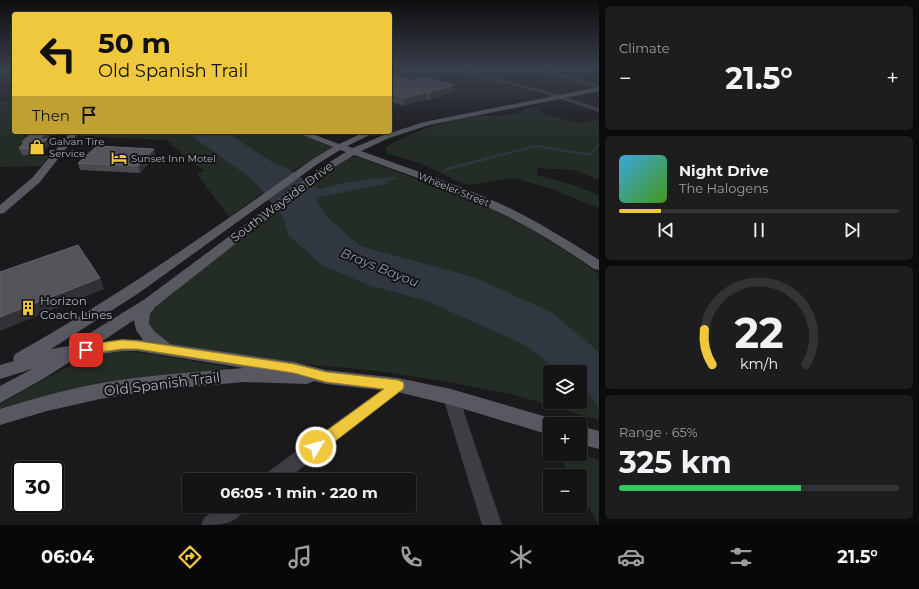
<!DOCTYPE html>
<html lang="en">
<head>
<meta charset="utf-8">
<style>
	body { margin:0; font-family:Montserrat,sans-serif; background:#1d1d1e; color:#f1f3f6; height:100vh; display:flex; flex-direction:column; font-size:15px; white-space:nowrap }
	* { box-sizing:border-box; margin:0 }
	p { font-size:13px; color:#9d9ea0 }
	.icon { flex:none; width:22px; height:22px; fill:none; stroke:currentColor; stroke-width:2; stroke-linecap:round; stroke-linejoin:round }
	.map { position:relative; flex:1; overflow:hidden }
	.details { display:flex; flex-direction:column; gap:6px; padding:6px; background:#0b0b0c; width:320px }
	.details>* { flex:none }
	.top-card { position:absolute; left:12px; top:12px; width:380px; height:122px; border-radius:4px; box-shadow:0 1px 3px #0004,0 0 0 1px #333334; background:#f0c83e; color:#111; overflow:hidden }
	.tools { position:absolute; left:543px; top:365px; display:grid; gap:8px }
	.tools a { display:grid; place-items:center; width:44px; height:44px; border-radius:4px; background:#141415; box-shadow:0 1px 3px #0004,0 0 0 1px #333334; font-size:20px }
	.speed { position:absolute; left:12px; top:461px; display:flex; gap:8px; font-size:20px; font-weight:700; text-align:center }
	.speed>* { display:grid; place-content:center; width:52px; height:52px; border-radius:50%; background:#141415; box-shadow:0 1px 3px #0004,0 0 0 1px #333334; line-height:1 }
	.speed .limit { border:2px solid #111; border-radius:6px; background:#fff; color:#111 }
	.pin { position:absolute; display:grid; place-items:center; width:34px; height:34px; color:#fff; margin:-17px; border-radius:8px; box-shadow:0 2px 6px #0006 }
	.me { position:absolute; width:44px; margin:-22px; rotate:53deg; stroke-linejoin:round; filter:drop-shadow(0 0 3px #0008) }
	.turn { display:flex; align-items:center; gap:14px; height:84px; padding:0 20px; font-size:18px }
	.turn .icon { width:52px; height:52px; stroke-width:2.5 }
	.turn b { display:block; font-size:28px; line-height:34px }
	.then { display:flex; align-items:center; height:38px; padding:0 20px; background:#0003; gap:8px; font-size:15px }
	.big { font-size:30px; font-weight:700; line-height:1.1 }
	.details .tile { flex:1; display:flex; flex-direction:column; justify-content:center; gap:6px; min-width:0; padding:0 14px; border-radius:6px; background:#1d1d1e }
	.details .dial { align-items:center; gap:0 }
	.dial svg { height:104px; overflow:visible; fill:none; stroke:#333334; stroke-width:7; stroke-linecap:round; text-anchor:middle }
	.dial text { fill:#f1f3f6; stroke:none }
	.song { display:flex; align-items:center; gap:12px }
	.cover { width:48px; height:48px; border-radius:6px; background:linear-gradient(135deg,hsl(200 70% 55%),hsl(100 70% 35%)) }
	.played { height:4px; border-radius:2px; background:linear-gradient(90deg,#f0c83e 15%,#333334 15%) }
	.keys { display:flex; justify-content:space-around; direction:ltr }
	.heat { display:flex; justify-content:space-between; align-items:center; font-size:22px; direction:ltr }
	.charge { height:6px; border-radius:3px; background:linear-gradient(90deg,#34c759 65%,#333334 0) }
	.trip { position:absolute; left:182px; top:473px; width:234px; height:40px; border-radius:4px; background:#141415; box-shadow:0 1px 3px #0004,0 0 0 1px #333334; font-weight:700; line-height:40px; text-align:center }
	.tabs { display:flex; height:64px; justify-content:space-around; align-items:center; background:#080808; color:#9d9ea0 }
	.tabs .icon { width:28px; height:28px }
	.tabs .current { color:#f0c83e }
	.tabs b { font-size:18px; color:#f1f3f6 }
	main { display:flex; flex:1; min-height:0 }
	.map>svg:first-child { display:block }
</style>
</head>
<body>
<main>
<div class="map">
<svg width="599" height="525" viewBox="0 0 599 525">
	<rect width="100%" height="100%" fill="#1a1a1c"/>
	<path fill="#242c26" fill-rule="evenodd" d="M14,99V132H28L25,134L27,139L21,155H51L41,166L0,167V102Z
		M528,108H537L543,114L579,123L599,120V180L574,170L537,168V175L573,185L599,195V208L549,188L514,178L470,185L457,181L422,164L386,153V147C409,133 444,121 471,117C490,114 511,119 528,108Z
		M82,132H295L332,147L330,150L291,172L229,217L197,174L204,171L166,140L79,136Z
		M351,157H357L472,199L527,227L572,255L599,274V420L515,395L448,382L378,371L276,361L165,344L151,334L146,321L154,307L344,160ZM550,372H580V402H550Z
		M116,350L151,354L227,367L225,372L0,413V404L91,354Z
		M558,454H579L599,460V525L580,493V476H571Z"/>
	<path fill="#303741" d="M186,132H226L272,162L283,166L320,189L348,182L377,178L389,183L316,198L325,215L360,246L473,277L551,312L599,352V409L591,395L580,387V372H560L525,345L427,301L368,285L322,265L289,236L282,216L252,179Z"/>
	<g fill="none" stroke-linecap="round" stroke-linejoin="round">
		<path stroke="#303741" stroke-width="2" d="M485,159L537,146L590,155L599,145"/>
		<path stroke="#303741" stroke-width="2.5" d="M447,169L489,158
			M379,181L396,178"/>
		<path fill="#3d3d43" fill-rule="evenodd" d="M453,69H462L549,92L599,108V112L545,94Z
			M536,69H544L599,85V89Z
			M0,72H14V74L0,76Z
			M398,379L403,381L405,385L403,389L286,480H262L265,474L393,381Z
			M451,390L456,392L459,397L502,525H482L443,397L446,392Z
			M221,506H246C238,525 220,525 201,525L204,518Z"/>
		<path fill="#575860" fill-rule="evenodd" d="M599,87V91L429,125L389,138L361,151C408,168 456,184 501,204C535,220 567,240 599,260V270L594,269C562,247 529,226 494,210C449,188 401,172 354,155L331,169L155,307L150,314L149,324L154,331L170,344L294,362L326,370L398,378L451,389L557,420L559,424H550V435L451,405L398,392L326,384L314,381L307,384L244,382L155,390L100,399L47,411L0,425V409C33,399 67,389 101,383C148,375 196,372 244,368L137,351H122L76,358L43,379L0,403V386L32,369L0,379V365L14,361L13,359L15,354C119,296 215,228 313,159L333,147L295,132H307L339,144L365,132H376L347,146L353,148L384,135L424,122ZM340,150L346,152L325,165L145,299L69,346L51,349L139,293L319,163ZM134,320L136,330L143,340L122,339L101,342Z
			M71,132H79L40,182L4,213L0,214V205L32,178Z
			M580,426L599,431V449L580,444Z"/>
	</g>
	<path fill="#494a4e" d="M390,77L413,81L454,85L452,92L428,100L426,99L403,106L390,101Z
		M50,137L47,140L49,145L41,155H22L19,148L23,144L22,142Z
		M154,149L155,156L140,173L80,170L78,163Z"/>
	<path fill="#313235" d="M454,85L452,92L428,100L430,92Z
		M427,92L426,99L403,106L404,98Z
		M46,132H48L50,137L47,140L49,145L41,155L38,148L39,139Z
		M154,149L155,156L140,173L138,166Z
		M100,278L104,289L0,331V317Z"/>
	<path fill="#53555a" stroke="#616369" d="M396,75L413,81L426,77L454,85L430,92H427L404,98L390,93V77Z
		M33,132H46L39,139H47L38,148H19L25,142H22Z
		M97,146L154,149L138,166L78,163Z
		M78,245L100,278L0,317V272Z"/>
	<linearGradient id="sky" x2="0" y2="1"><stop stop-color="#0e0e0f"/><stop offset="0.48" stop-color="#383e4b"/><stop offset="1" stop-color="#383e4b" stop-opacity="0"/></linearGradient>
	<rect width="599" height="143" fill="url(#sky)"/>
	<path fill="#f0c83e" stroke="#9c8228" d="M122,340L137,341L294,364L326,372L398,380L403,382L404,385L403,389L321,452L316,453L311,452L309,447L311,442L384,389L326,382L294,373L137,349H122L86,354L82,353L80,350L82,347L86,345Z"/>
	<defs>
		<symbol id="shop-bare" viewBox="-9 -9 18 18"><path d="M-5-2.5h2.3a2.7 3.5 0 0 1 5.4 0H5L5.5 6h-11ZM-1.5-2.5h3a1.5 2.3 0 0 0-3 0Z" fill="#f0c83e" stroke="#151517" stroke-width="2.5" paint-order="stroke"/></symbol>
		<symbol id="hotel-bare" viewBox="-9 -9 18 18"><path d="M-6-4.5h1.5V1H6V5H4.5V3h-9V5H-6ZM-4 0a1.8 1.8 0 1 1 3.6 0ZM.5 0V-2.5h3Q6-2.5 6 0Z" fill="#f0c83e" stroke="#151517" stroke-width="2.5" paint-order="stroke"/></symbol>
		<symbol id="building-bare" viewBox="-9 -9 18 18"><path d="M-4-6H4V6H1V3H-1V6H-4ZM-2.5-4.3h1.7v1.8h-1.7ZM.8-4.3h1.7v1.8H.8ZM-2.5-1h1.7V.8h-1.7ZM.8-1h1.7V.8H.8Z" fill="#f0c83e" stroke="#151517" stroke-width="2.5" paint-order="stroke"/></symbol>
	</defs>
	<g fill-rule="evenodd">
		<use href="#shop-bare" x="26" y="136" width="22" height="22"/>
		<use href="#hotel-bare" x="108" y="147" width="22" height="22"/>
		<use href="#building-bare" x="17" y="297" width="22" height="22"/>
	</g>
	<g text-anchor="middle" stroke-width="4" stroke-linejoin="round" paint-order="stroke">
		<g font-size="10" fill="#adb0bc" stroke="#151517" text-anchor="start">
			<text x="49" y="145">Galvan Tire<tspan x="49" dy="12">Service</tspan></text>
			<text x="131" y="162">Sunset Inn Motel</text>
		</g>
		<g font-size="10" fill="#adb0bc" stroke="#151517">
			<text transform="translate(454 189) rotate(22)" y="4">Wheeler Street</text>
		</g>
		<g font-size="12" fill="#adb0bc" stroke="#151517">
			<text transform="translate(282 202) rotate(-37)" y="4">South Wayside Drive</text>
		</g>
		<g font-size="12" fill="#adb0bc" stroke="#151517" text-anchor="start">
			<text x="40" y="305">Horizon<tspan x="40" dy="14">Coach Lines</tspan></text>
		</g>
		<g font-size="13" font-style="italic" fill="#8599b5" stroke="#151517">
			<text transform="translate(380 267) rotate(22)" y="5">Brays Bayou</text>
		</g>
		<g font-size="14" fill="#adb0bc" stroke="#151517">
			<text transform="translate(162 384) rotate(-7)" y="5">Old Spanish Trail</text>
		</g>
	</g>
</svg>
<div class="tools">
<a><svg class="icon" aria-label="layers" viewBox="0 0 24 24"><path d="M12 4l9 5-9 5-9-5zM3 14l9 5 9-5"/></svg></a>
<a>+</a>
<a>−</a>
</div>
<div class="speed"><div class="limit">30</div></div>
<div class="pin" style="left:86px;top:350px;background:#d93025"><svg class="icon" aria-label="arrive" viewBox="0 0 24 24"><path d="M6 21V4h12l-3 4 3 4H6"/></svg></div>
<svg class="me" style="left:316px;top:447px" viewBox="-20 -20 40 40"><circle r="17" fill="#f0c83e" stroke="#fff" stroke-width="3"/><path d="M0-11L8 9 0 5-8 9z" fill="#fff"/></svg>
<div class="trip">06:05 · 1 min · 220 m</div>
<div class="top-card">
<div class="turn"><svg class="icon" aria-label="left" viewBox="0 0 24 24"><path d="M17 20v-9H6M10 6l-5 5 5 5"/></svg><div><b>50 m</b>Old Spanish Trail</div></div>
<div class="then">Then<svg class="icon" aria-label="arrive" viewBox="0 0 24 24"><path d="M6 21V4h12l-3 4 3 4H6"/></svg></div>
</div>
</div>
<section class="details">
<div class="tile"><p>Climate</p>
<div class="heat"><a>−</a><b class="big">21.5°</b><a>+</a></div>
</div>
<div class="tile">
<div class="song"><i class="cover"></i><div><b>Night Drive</b><p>The Halogens</p></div></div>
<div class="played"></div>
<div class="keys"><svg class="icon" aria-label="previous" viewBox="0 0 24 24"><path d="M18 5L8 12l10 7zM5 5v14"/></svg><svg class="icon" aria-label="pause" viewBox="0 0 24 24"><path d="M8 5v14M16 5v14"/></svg><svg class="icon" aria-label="next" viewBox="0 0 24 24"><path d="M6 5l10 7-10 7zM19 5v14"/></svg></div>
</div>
<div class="tile dial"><svg viewBox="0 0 100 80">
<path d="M14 69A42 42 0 1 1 86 69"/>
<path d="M14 69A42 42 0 0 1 8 42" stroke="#f0c83e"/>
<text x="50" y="56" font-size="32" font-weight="700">22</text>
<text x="50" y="72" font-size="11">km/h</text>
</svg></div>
<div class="tile"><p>Range · 65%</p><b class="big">325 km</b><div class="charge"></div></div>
</section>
</main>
<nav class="tabs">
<b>06:04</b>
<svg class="icon current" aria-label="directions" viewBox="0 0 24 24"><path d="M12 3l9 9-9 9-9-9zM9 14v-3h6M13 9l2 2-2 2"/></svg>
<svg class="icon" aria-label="music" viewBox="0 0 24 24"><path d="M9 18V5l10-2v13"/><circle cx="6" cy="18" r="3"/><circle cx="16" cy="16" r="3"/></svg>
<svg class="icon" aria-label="phone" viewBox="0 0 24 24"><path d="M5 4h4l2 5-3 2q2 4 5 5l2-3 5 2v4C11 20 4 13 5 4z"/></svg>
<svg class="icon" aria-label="climate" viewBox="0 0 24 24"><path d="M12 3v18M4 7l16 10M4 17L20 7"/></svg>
<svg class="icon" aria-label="car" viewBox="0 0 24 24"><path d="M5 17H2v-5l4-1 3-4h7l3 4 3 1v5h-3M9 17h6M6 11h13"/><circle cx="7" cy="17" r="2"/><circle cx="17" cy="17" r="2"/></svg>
<svg class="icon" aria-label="filters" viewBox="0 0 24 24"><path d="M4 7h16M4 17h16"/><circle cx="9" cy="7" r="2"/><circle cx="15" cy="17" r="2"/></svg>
<b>21.5°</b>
</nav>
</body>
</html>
